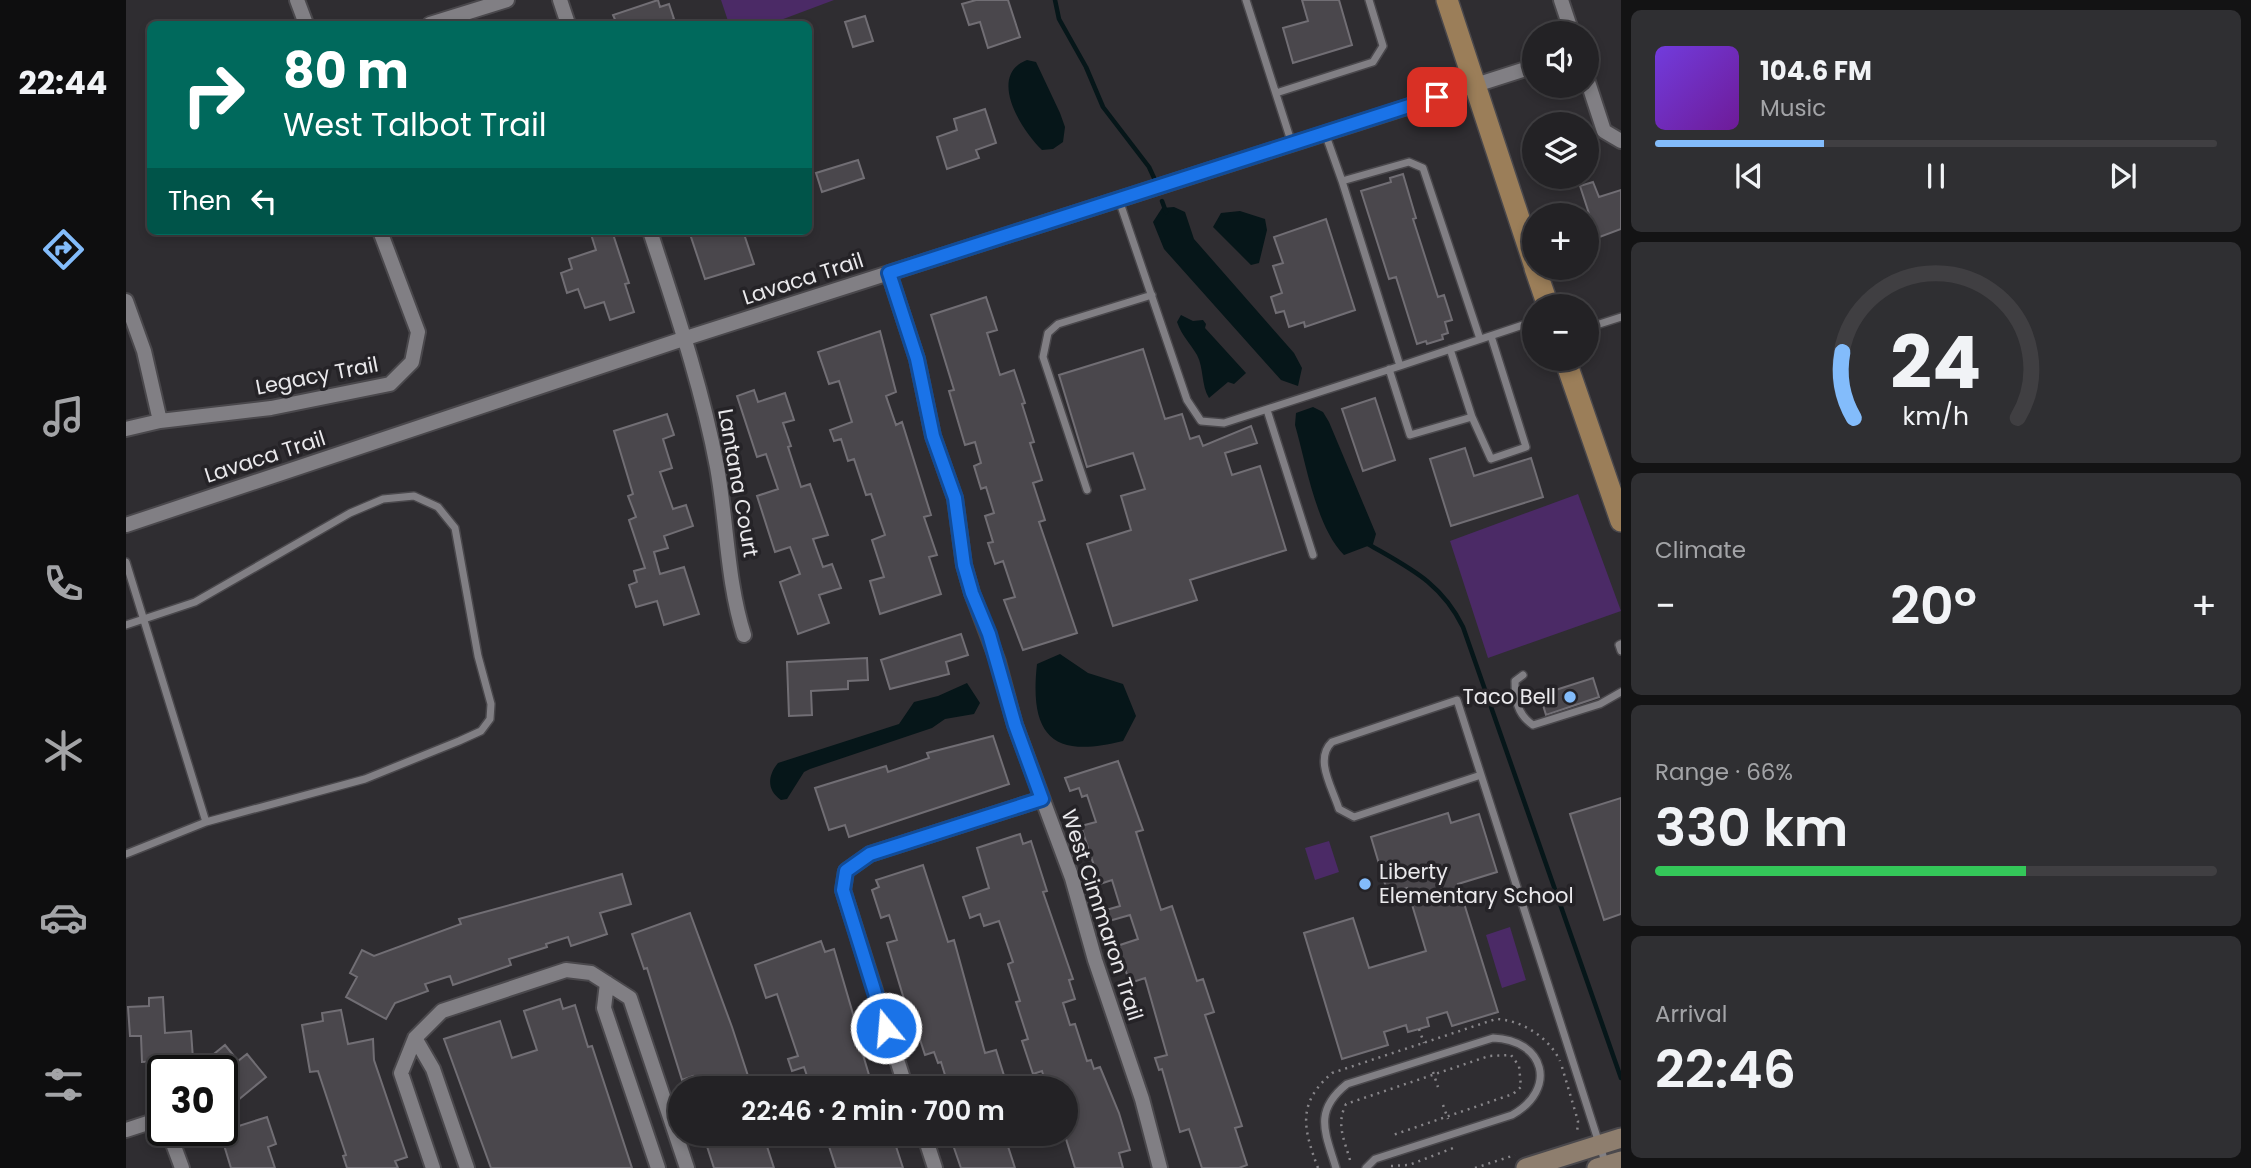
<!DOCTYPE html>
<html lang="en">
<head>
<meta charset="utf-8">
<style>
	body { margin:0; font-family:Poppins,sans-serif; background:#2f2f32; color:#f1f3f6; height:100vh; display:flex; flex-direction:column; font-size:26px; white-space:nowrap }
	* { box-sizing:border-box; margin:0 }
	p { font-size:23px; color:#a3a4a7 }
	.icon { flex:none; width:38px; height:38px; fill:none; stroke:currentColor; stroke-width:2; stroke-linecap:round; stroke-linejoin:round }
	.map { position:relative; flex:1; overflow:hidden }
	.sheet { display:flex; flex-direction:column; gap:10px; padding:10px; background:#131314; width:630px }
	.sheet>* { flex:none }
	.hud { position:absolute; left:21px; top:21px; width:665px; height:214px; border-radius:10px; box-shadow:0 4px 10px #0003,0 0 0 2px #403f42; background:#00695c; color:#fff; overflow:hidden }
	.controls { position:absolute; left:1396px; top:21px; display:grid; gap:14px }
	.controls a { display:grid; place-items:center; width:77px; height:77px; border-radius:50%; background:#232225; box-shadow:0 4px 10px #0003,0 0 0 2px #403f42; font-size:35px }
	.speed { position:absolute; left:21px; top:1055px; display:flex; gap:14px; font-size:35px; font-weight:700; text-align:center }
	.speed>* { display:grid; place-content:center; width:91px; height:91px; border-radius:50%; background:#232225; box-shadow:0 4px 10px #0003,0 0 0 2px #403f42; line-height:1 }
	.speed .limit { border:4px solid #111; border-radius:10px; background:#fff; color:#111 }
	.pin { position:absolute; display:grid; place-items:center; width:60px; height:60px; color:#fff; margin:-30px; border-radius:14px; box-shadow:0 4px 10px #0006 }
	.me { position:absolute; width:77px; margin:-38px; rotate:343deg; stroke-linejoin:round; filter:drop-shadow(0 0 5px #0008) }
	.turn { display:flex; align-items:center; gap:24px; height:147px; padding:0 21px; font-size:32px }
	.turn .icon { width:91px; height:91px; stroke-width:2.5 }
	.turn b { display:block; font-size:49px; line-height:60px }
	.then { display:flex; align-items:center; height:66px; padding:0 21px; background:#0003; gap:14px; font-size:26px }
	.big { font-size:52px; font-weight:600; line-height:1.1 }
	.sheet .tile { flex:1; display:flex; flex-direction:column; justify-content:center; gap:10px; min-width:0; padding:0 24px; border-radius:10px; background:#2f2f32 }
	.sheet .dial { align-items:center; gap:0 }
	.dial svg { height:182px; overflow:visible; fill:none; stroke:#403f42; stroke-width:7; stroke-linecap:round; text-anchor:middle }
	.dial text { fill:#f1f3f6; stroke:none }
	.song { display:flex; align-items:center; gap:21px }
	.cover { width:84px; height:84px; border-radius:10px; background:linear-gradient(135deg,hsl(260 70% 55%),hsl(280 70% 35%)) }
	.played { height:7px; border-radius:4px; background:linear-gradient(90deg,#83bcfb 30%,#403f42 30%) }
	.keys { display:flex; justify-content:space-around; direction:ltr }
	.heat { display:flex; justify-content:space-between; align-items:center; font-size:38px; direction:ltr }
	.charge { height:10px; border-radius:5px; background:linear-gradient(90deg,#34c759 66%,#403f42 0) }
	.trip { position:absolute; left:542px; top:1076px; width:410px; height:70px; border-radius:35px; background:#232225; box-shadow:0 4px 10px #0003,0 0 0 2px #403f42; font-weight:600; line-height:70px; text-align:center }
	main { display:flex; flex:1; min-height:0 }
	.tab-bar { display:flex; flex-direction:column; width:126px; justify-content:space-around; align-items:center; background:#0e0e0f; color:#a3a4a7 }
	.tab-bar .icon { width:49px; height:49px }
	.tab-bar .active { color:#83bcfb }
	.tab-bar b { font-size:32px; color:#f1f3f6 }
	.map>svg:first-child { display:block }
</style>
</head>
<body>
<main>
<nav class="tab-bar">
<b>22:44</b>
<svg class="icon active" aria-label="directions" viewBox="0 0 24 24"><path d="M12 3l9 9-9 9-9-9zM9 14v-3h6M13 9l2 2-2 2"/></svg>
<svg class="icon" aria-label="music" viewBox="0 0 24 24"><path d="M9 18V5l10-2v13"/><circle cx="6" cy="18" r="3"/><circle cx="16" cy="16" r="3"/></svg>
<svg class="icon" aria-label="phone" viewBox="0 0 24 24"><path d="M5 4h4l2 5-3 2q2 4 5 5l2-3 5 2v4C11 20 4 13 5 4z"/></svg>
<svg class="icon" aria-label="climate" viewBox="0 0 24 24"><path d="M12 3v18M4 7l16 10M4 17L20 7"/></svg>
<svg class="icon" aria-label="car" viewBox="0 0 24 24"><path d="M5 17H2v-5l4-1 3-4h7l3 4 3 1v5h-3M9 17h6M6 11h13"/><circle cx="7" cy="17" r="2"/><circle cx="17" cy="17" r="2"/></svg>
<svg class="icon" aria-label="filters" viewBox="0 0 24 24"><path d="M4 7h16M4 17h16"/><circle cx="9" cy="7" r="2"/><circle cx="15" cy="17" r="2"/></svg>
</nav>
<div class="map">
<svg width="1495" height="1168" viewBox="0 0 1495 1168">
	<rect width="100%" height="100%" fill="#2f2d31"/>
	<path fill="#4b2a66" d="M595,0H708L644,24H603Z
		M1452,494L1495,611L1362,658L1324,541Z
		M1203,841L1213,872L1189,880L1179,848Z
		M1384,927L1400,980L1376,988L1360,935Z"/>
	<path fill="#061619" d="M901,60L910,62L934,113L939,127L937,142L927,149L916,150C895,130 861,75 901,60Z
		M1048,207L1059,212L1068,239L1168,353L1176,368L1172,386L1155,380L1038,249L1027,222L1036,208Z
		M1114,211L1139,219L1141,230L1133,263L1125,265L1087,227L1095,213Z
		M1055,315L1067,321L1077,320L1080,324L1079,328L1120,373L1108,384L1102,382L1083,398C1075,385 1078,368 1071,355C1064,343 1056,336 1051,322Z
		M1187,407L1197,412L1203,422L1250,534L1247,544L1218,555C1190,527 1180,463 1169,425L1170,413Z
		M934,654L962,673L997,684L1010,716L997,741C927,759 903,736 911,664Z
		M841,683L854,703L848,714L819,719L806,728L684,769L678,772L661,799L655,800C640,790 642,775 652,763L773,724L788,702L812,696Z"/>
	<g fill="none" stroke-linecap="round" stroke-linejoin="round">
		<path stroke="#061619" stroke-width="4.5" d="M929,0L933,19L960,67L977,107L1023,167L1029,180
			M1036,201L1040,212
			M1242,544C1283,568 1315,582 1337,627L1495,1078"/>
	</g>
	<path fill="#4a474c" stroke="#716e74" stroke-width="2" d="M532,0L534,7L543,4L548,19L538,24H491L487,15Z
		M850,0H882L894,37L862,48L854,22L843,25L836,4Z
		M1176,0H1213L1226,45L1167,63L1157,28L1182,21Z
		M739,16L747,41L727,47L719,22Z
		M859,109L870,143L850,150L853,158L821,169L811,137L831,130L828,119Z
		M732,160L738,178L696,192L690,173Z
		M1277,174L1290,218L1287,219L1312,297L1318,295L1326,320L1319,322L1322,333L1316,335L1317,339L1301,344L1300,341L1291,344L1270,277L1263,279L1235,191L1265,182L1264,178Z
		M1467,182L1473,197L1495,190V229L1471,238L1454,186Z
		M1200,219L1229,310L1179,327L1178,322L1163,327L1158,311L1150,313L1145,297L1156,293L1147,266L1157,263L1148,237Z
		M464,231H486L503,283L499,284L508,312L484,320L478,302L459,308L452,289L441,293L435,273L446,269L443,259L470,250Z
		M563,231H617L628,264L579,279Z
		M860,297L871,330L861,333L874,375L888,370L899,403L896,404L908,442L904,443L916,480L907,483L919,520L913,522L951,633L897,650L878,600L889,597L877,561L869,564L862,543L867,542L859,516L868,513L860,487L855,489L848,466L855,463L849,442L839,445L823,391L828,390L805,315Z
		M754,331L770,392L760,396L770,425L776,422L805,515L798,517L811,555L803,557L815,594L754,614L744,581L758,577L746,540L759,535L745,494L740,495L728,459L722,461L715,439L708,441L704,430L726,422L713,381L703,384L692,352Z
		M1017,349L1039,419L1056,414L1064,439L1073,436L1077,446L1125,426L1131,443L1099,453L1106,475L1134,466L1160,550L1064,580L1071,600L987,626L961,544L1005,530L995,496L1019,489L1007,453L961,467L933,375Z
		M628,390L632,402L659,393L668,420L657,423L665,446L662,447L675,487L684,484L702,535L687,539L697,567L706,564L715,588L693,595L703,623L672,634L654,582L674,574L664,547L649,552L631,496L652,489L640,454L631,457L611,396Z
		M1249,398L1269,460L1237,471L1216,409Z
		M541,414L548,435L537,439L546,468L534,472L547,509L560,505L567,526L538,536L542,548L528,552L534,574L558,567L573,614L538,625L531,601L510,607L503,585L511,582L508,571L519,568L503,520L510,517L502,496L507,494L488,431Z
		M1339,448L1348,476L1405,458L1417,497L1325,526L1304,459Z
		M835,634L842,655L820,662L823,674L764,689L755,660Z
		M741,658L742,680L722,681V689L685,691L686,715L663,716L661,662Z
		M1467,678L1473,697L1420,715L1414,695Z
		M867,736L883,784L723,837L719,825L703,830L689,788L760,766L762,772L803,758L801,753Z
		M992,761L1017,830L1010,832L1035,910L1046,906L1071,981L1077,979L1088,1012L1079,1015L1116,1126L1109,1128L1121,1165L1113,1168H1076L1063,1129L1054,1132L1036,1069L1033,1070L1029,1058L1041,1055L1019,978L1004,983L991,946L1012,939L1004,915L983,921L980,910L994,906L986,880L974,884L955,826L970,822L961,795L956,797L953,788L944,791L939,778Z
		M1495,798V914L1478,920L1444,814Z
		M1322,813L1325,823L1353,814L1371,872L1332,884L1372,1012L1326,1026L1321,1012L1301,1018L1303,1026L1293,1029L1282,1032L1280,1025L1258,1032L1262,1045L1216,1059L1178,933L1227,918L1243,968L1300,951L1281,888L1262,894L1245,837Z
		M894,834L897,844L905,841L921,891L917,892L947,979L943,980L949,999L937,1003L944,1025L949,1024L961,1061L965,1060L968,1069L974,1067L993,1113L1004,1150L993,1153L997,1168H949L940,1139V1088H921L916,1071L907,1074L896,1041L902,1039L890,1002L894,1001L882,964L887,962L873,921L858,926L854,914L844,918L837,897L863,888L851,848Z
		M797,865L822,942L828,940L859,1053L870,1050L880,1082L875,1084L876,1088H823L815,1062L812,1063L808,1052L799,1055L787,1018L784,1019L761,943L771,940L763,915L755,918L746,890L753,887L750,880Z
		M496,874L505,904L474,913L481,934L445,946L442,937L420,944L421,947L383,959L385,965L327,985L324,976L299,984L302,991L269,1003L260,1019L220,997L231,977L224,973L236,950L248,956L335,924L333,919Z
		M564,913L606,1027L626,1088H571L567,1076L556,1080L521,968L518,969L506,934Z
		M695,941L699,952L708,949L737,1048H735L746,1085L736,1088H685L678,1067L666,1071L662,1059L672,1056L651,994L640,998L629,965Z
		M37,997L39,1033L65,1031L67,1059L16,1062L15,1036H4L2,1007L23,1006V998Z
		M434,999L437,1009L449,1005L462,1047L466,1046L506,1168H365L318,1039L374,1021L386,1058L411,1050L398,1011Z
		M215,1010L222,1044L247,1039L248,1060L281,1157L269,1161L272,1168H221L217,1156L220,1155L192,1071L184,1072L176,1025L197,1021L196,1013Z
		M99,1045L112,1061L121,1054L140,1077L106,1105L96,1093V1071H67Z
		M141,1117L150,1144L142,1147L149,1168H105L94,1132Z
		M577,1134H637L648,1168H588Z
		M699,1134H766L777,1168H710Z
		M863,1134H878L889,1168H835L827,1145Z"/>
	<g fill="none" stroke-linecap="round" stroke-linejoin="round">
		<defs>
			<path id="service" d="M1120,0L1166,144
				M1150,93L1247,62L1257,46L1243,0
				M1199,133L1216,181
				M993,200L1061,400L1075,421L1098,423L1274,366L1216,181L1283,162L1297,168L1354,339
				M1461,328L1495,317
				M1324,349L1346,417
				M1274,366L1409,321
				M1263,369L1284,435L1346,417L1365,459L1400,447L1365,336
				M1141,410L1187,555
				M961,490L917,357L922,333L932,324L1026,295
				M0,562L80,822
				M0,625L69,602L224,513L257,499L288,496L312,507L329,528L352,656L365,704L364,719L355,731L333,741L239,779L80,822L0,854
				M1495,644L1493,645L1495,651
				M1397,675L1389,681C1389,700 1391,714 1407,725L1474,704L1495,692
				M1355,775L1228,817L1213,809C1206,787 1188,759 1206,742L1331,700L1480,1165
				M1210,1168C1199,1132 1187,1111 1221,1084L1367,1038C1419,1040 1432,1089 1386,1115L1249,1159L1240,1168"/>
			<path id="minor" d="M171,0L180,24
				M434,0L442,24
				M1435,0L1446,33
				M304,24L381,0
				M1461,79L1478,131L1495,141
				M524,231C549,308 576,387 591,467C601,522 601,582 618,635
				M763,273L791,359L807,436L829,498L838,565L846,593L872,662L889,725L946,878L969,960L1016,1099L1034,1168
				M0,301L18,351L34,421
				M0,429L34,421L145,408L264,384L286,362L292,332L254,231
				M0,525L557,339L1409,66
				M481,983L478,1008L532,1168
				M289,1038L307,1069L341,1168
				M780,1088L717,890L720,871L744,854L916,799
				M0,1130L37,1118
				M42,1130L56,1168
				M798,1134L809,1168
				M307,1168L275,1073L289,1038L316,1011L440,970L465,973L504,998L561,1168"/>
			<path id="secondary" d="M1400,1168L1495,1138
				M1471,1168L1495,1161"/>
			<path id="primary" d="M1321,0L1409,267
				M1409,268L1422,306
				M1439,359L1495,521"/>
		</defs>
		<use href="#service" stroke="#4a484c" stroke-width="10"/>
		<use href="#minor" stroke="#4a484c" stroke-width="18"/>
		<use href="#secondary" stroke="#4a484c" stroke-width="23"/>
		<use href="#primary" stroke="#4a484c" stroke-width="24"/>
		<path stroke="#88868a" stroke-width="2.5" stroke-dasharray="2 5" stroke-linecap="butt" d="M1293,1029L1298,1043
			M1436,1067L1452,1121L1451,1134
			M1307,1072L1312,1087
			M1317,1105L1322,1119
			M1224,1160C1218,1139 1210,1124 1220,1104L1363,1056L1385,1055L1393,1066L1395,1087L1387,1094L1267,1135
			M1265,1166L1283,1165L1330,1147
			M1192,1168C1177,1128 1171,1103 1206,1073L1370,1019C1395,1020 1423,1037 1434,1061
			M1349,1168L1389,1155"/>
		<use href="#service" stroke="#817f84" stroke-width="7"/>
		<use href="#minor" stroke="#817f84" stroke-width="14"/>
		<use href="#secondary" stroke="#8e7e6e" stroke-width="19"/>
		<use href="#primary" stroke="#9b7e59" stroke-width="21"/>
	</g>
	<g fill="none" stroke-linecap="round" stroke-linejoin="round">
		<defs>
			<path id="route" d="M760,1028L717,890L720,871L744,854L916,799L889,725L863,634L846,593L838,565L829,498L807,436L791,359L763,273L1311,97"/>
		</defs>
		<use href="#route" stroke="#114b97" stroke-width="18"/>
		<use href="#route" stroke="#1a73e8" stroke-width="12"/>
	</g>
	<g fill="#83bcfb" stroke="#252327" stroke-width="2.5">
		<circle cx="1444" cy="697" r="7"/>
		<circle cx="1239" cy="884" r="7"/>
	</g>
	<g text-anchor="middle" stroke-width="7" stroke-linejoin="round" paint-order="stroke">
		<g font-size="21" fill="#eae9ec" stroke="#252327">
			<text transform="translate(677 279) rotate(-18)" y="7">Lavaca Trail</text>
			<text transform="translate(191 376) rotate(-11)" y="7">Legacy Trail</text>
			<text transform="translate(139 457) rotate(-18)" y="7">Lavaca Trail</text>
			<text transform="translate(612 483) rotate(80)" y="7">Lantana Court</text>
			<text transform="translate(976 915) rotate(72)" y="7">West Cimmaron Trail</text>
		</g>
		<g font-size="21" fill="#eae9ec" stroke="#252327" text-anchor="end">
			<text x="1430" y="704">Taco Bell</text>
			<text x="1253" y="879" text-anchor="start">Liberty<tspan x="1253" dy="24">Elementary School</tspan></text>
		</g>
	</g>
</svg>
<div class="controls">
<a><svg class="icon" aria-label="sound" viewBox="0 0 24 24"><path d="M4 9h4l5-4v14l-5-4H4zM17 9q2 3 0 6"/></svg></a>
<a><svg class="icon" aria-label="layers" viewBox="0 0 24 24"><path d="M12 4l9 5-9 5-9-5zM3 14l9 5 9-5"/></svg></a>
<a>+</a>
<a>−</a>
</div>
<div class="speed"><div class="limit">30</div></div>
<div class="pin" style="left:1311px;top:97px;background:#d93025"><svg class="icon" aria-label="arrive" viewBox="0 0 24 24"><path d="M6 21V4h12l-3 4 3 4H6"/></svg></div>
<svg class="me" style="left:760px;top:1028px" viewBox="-20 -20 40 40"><circle r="17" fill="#1a73e8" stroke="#fff" stroke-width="3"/><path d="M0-11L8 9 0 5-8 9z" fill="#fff"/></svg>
<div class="trip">22:46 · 2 min · 700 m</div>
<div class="hud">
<div class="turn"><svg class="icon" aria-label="right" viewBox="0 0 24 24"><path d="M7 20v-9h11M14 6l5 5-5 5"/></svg><div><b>80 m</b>West Talbot Trail</div></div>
<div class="then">Then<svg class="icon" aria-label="left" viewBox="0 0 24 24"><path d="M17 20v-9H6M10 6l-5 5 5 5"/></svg></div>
</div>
</div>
<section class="sheet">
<div class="tile">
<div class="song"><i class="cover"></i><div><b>104.6 FM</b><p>Music</p></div></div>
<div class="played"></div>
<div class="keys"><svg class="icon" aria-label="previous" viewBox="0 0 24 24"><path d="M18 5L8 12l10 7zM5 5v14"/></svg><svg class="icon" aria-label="pause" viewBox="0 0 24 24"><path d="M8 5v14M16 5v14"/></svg><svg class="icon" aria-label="next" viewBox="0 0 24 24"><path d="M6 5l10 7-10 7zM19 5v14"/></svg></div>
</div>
<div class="tile dial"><svg viewBox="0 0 100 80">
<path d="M14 69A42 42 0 1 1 86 69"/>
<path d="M14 69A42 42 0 0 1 9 40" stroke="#83bcfb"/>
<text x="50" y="56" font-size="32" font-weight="700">24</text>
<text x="50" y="72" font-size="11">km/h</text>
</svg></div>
<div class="tile"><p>Climate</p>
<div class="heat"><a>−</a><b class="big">20°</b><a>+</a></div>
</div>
<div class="tile"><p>Range · 66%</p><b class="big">330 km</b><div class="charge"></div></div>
<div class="tile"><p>Arrival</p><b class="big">22:46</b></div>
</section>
</main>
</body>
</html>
